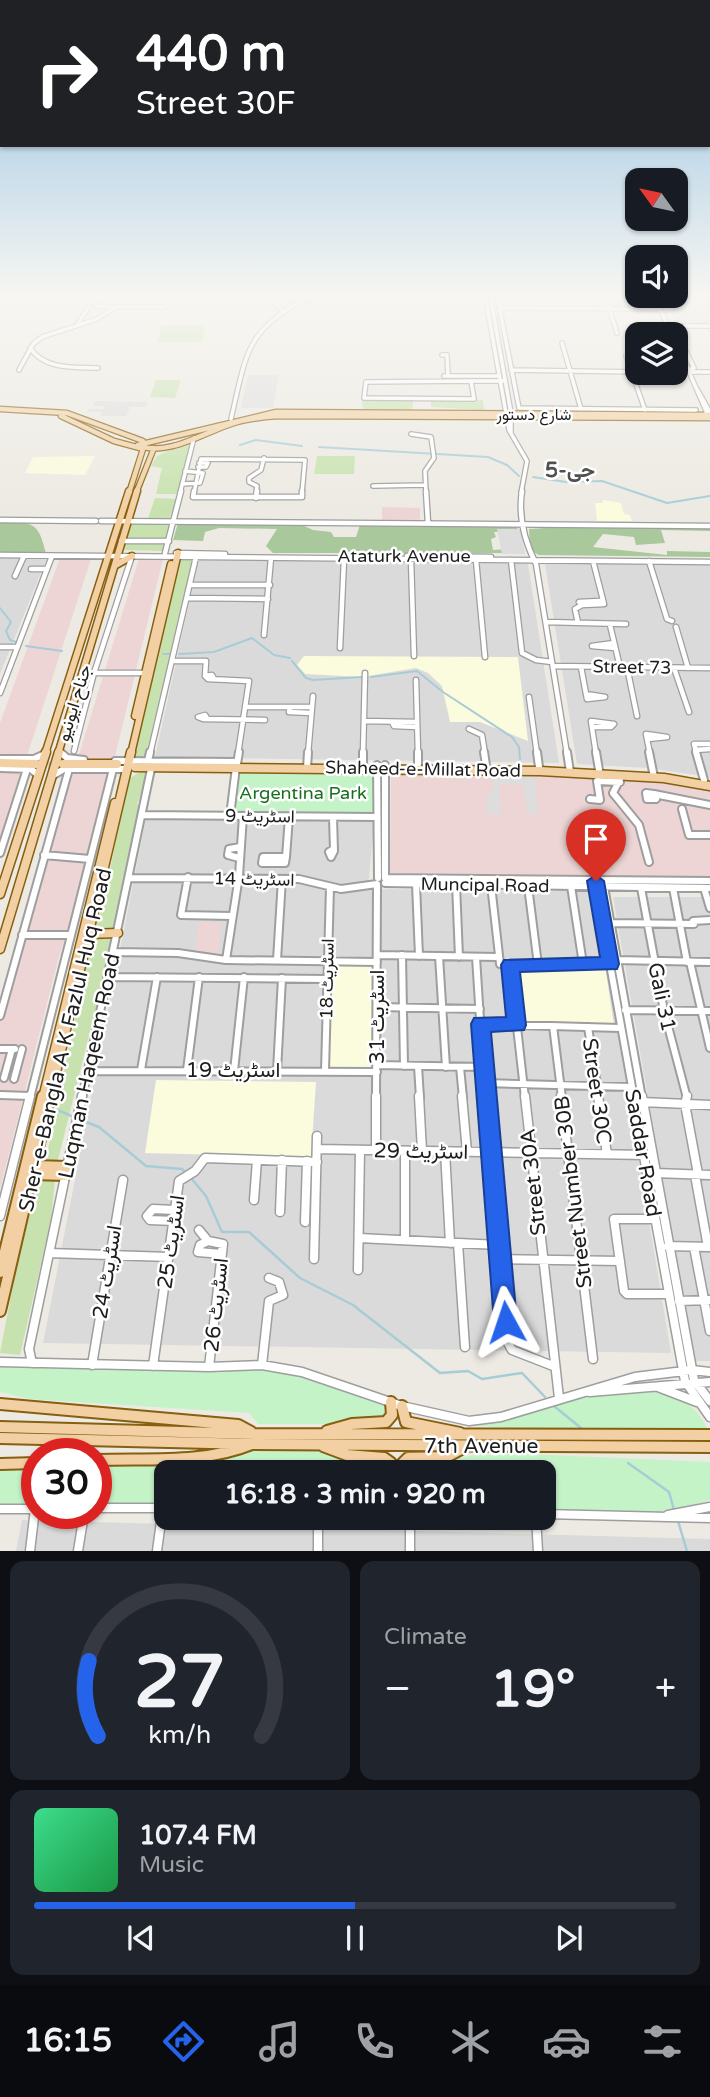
<!DOCTYPE html>
<html lang="en">
<head>
<meta charset="utf-8">
<style>
	body { margin:0; font-family:"Varela Round",Vazirmatn,sans-serif; background:#20242c; color:#f1f3f6; height:100vh; display:flex; flex-direction:column; font-size:26px; white-space:nowrap }
	* { box-sizing:border-box; margin:0 }
	p { font-size:23px; color:#9ea1a6 }
	.icon { flex:none; width:38px; height:38px; fill:none; stroke:currentColor; stroke-width:2; stroke-linecap:round; stroke-linejoin:round }
	.map { position:relative; height:1551px; overflow:hidden }
	.details { display:flex; flex-direction:column; gap:10px; padding:10px; background:#0d0f14; flex:1 }
	.details>* { flex:none }
	.hud { position:absolute; left:0px; top:0px; width:710px; height:147px; box-shadow:0 2px 5px #0004; background:#202124; color:#fff; overflow:hidden }
	.needle { width:46px; rotate:303deg }
	.fabs { position:absolute; left:625px; top:168px; display:grid; gap:14px }
	.fabs a { display:grid; place-items:center; width:63px; height:63px; border-radius:14px; background:#171b24; box-shadow:0 2px 5px #0004; font-size:35px }
	.speed { position:absolute; left:21px; top:1438px; display:flex; gap:14px; font-size:35px; font-weight:700; text-align:center }
	.speed>* { display:grid; place-content:center; width:91px; height:91px; border-radius:50%; background:#171b24; box-shadow:0 2px 5px #0004; line-height:1 }
	.speed .limit { border:10px solid #d22; background:#fff; color:#111 }
	.pin { position:absolute; display:grid; place-items:center; width:60px; height:60px; color:#fff; margin:-72px -30px; border-radius:50% 50% 50% 0; rotate:-45deg; box-shadow:0 0 7px #0007 }
	.pin .icon { rotate:45deg }
	.me { position:absolute; width:77px; margin:-38px; rotate:355deg; stroke-linejoin:round; filter:drop-shadow(0 0 5px #0008) }
	.turn { display:flex; align-items:center; gap:24px; height:147px; padding:0 21px; font-size:32px }
	.turn .icon { width:91px; height:91px; stroke-width:2.5 }
	.turn b { display:block; font-size:49px; line-height:60px }
	.big { font-size:52px; font-weight:800; line-height:1.1 }
	.details .card { flex:1; display:flex; flex-direction:column; justify-content:center; gap:10px; min-width:0; padding:0 24px; border-radius:14px; background:#20242c }
	.details .dial { align-items:center; gap:0 }
	.dial svg { height:182px; overflow:visible; fill:none; stroke:#363941; stroke-width:7; stroke-linecap:round; text-anchor:middle }
	.dial text { fill:#f1f3f6; stroke:none }
	.song { display:flex; align-items:center; gap:21px }
	.cover { width:84px; height:84px; border-radius:10px; background:linear-gradient(135deg,hsl(150 70% 55%),hsl(140 70% 35%)) }
	.played { height:7px; border-radius:4px; background:linear-gradient(90deg,#2563eb 50%,#363941 50%) }
	.keys { display:flex; justify-content:space-around; direction:ltr }
	.heat { display:flex; justify-content:space-between; align-items:center; font-size:38px; direction:ltr }
	.details .tiles { flex:1; display:grid; gap:10px; grid-template-columns:1fr 1fr }
	.card:last-child { grid-column:span 2 }
	.trip { position:absolute; left:154px; top:1460px; width:402px; height:70px; border-radius:14px; background:#171b24; box-shadow:0 2px 5px #0004; font-weight:800; line-height:70px; text-align:center }
	.tabs { display:flex; height:112px; justify-content:space-around; align-items:center; background:#090b0e; color:#9ea1a6 }
	.tabs .icon { width:49px; height:49px }
	.tabs .active { color:#2563eb }
	.tabs b { font-size:32px; color:#f1f3f6 }
	.map>svg:first-child { display:block }
</style>
</head>
<body>
<div class="map">
<svg width="710" height="1551" viewBox="0 0 710 1551">
	<rect width="100%" height="100%" fill="#edeae3"/>
	<path fill="#dbdada" d="M276,295H309L318,300L292,312H268L259,307L263,299Z
		M705,295L710,304V324H676L664,296Z
		M0,558H47L0,674Z
		M199,558L528,564L559,763L155,757Z
		M545,564H710V777L647,768L577,764Z
		M146,817L374,821L368,889L594,891L671,1353L43,1343Z
		M613,897H710V1361H694Z
		M22,1520L710,1539V1551H16Z"/>
	<path fill="#ecd5d4" d="M382,507L420,508V520H382Z
		M60,558L91,559L0,839V723Z
		M139,559H163L90,859L58,960L0,1189V1012Z
		M391,772L578,774L667,781L710,789V877L390,873Z
		M199,922L222,923L218,957L195,953Z"/>
	<path fill="#fbfbde" d="M95,456L85,475L25,473L33,457Z
		M603,500L621,503L624,514L630,515L632,521H597L595,503H603Z
		M304,656L518,657L528,741L480,722H450L442,686L428,673L416,668L362,677L305,674L297,665Z
		M328,963L376,964L374,1070L327,1069Z
		M605,966L614,1025L519,1022L514,967Z
		M156,1080L316,1082L311,1157L145,1153Z"/>
	<path fill="#c7e2ae" d="M162,325H206L202,342H157Z
		M156,380H181L175,398L150,397Z
		M362,400H413V407L410,410L363,409Z
		M483,400L484,410L431,407V401Z
		M186,443H190L177,494H156L162,468L151,466L157,456Z
		M317,456H355L354,474H314Z
		M155,498L176,499L169,520L148,519Z
		M130,522L171,524L164,551L124,550Z
		M177,559H194L149,758L133,759Z
		M140,772H149L137,804L142,806L115,928H93L111,866L127,780Z
		M114,935L57,1164H45L92,936Z
		M41,1178L55,1180L51,1220L20,1355L0,1353L21,1244Z"/>
	<path fill="#a9c89c" d="M0,522C33,523 38,520 46,554L0,553Z
		M178,523L302,525L313,530L331,532L334,537H356L360,525L515,526L520,531L494,532L496,537L491,539L493,550L512,549L519,553H273L266,546L277,529L219,528L205,532L203,541L173,540Z
		M562,527L710,528V531L661,530L665,543L636,545L634,537L603,534L593,547L667,555V551L710,552V557L539,555L530,550L529,529Z"/>
	<path fill="#c4f3c8" d="M238,770L374,771L373,816L232,815Z
		M106,1365L274,1366L385,1403L388,1409L383,1417L347,1418L328,1424H258L249,1413L30,1399L0,1392V1367Z
		M653,1392C680,1397 697,1405 708,1430H567L457,1425L486,1424L588,1396Z
		M253,1449L319,1451L340,1459L380,1462L384,1472H166V1505L96,1504V1460L246,1455Z
		M524,1454L710,1462V1500L658,1515L544,1513V1472H405L408,1462H439L475,1455Z
		M37,1464V1504L0,1505V1467Z"/>
	<path fill="#ddd" d="M248,375H279L273,408H241Z
		M95,401L148,402L146,407H130L126,416H100L103,412H87L88,409H104L105,406H93Z
		M497,529H521L525,554H502Z
		M491,772H534L538,814H527L524,785L499,784L501,814H487V796L493,790Z"/>
	<g fill="none" stroke-linecap="round" stroke-linejoin="round">
		<path stroke="#a8ccd6" stroke-width="2" d="M240,445L256,440L302,446
			M319,447L488,457L507,465L519,476
			M533,477L566,482L602,481L667,503L710,496
			M0,608L11,622L6,631L10,640L16,642
			M26,646L62,651
			M163,654H173
			M179,654L214,652L252,638L274,655L290,658
			M292,661L306,678L313,680L362,677
			M371,677L417,671L443,692L512,737L519,747L520,759"/>
		<path stroke="#a8ccd6" stroke-width="2.5" d="M60,1111L76,1118
			M81,1120L99,1127L146,1166L182,1169L187,1174
			M191,1178L206,1196L222,1232H249L300,1278L353,1305L440,1373L468,1371L482,1379L522,1373L545,1397
			M554,1406L581,1428
			M628,1463L669,1492L674,1510
			M678,1521L687,1551"/>
		<path stroke="#c3c1bb" stroke-width="8" stroke-dasharray="8 4.5" stroke-linecap="butt" d="M36,766H63"/>
		<defs>
			<path id="minor-far3" d="M485,295L509,430L527,461L521,493
				M490,295L511,413V433
				M497,295L519,408L696,410
				M551,295L553,308
				M605,295L617,333
				M654,296L672,334
				M96,306L116,307
				M499,308L660,309
				M281,310L276,303L305,297
				M77,325L96,296L92,295
				M671,326H710
				M674,326L694,368L688,370
				M676,342L707,413L703,415
				M562,343L581,409
				M30,348C45,370 74,367 98,368
				M442,355H447L448,376
				M626,356L645,410
				M19,370L33,344L42,337L97,319L116,307H165
				M511,370L637,372
				M676,372H710
				M444,376H498
				M471,381L474,399L364,398L366,382Z
				M471,381H505
				M697,389L710,412
				M231,419C247,350 246,328 314,295
				M411,434L431,437L434,458L425,471L426,493
				M198,467H206L208,463H199
				M182,484L200,483L203,473L185,471
				M373,486L425,485
				M180,493L194,438
				M194,493L201,459L305,460L302,493
				M256,493L257,486L249,482V478L261,470L264,458"/>
			<path id="minor-far2" d="M194,491L193,497H302V491
				M426,491L428,523
				M522,491C518,516 525,542 536,564L567,754
				M256,498L257,491
				M0,520L96,521
				M101,521L710,526
				M121,541H169
				M165,553L181,491
				M176,553L225,554
				M0,555L710,562
				M407,556L491,557
				M411,559L414,656
				M476,560L485,657
				M511,560L522,653L536,660L552,662
				M649,561L667,619L672,621
				M31,569H46
				M15,576L24,556
				M191,585H270
				M188,598L268,599
				M582,605L604,604L593,561
				M546,622L626,624
				M578,623L575,609L582,605L579,602L600,601
				M610,625L620,667
				M676,627L688,668
				M264,635L271,558
				M614,643L592,646L615,648
				M0,647H17
				M340,648L344,559
				M174,661H206L205,676
				M554,666L710,668
				M581,667L586,694
				M627,667L637,716
				M674,668L689,712
				M94,673H145
				M214,679L212,675L205,676L208,679L249,681L238,754
				M416,680L418,754
				M0,693L52,556
				M586,694L605,697L587,699Z
				M529,697L537,754
				M245,707H312
				M290,707L289,712L311,713
				M207,718L205,715L198,717L203,719L265,720
				M364,721L417,722
				M392,722L394,726L417,727
				M592,727H611L614,724L591,721L596,754
				M469,729L482,735L485,754
				M648,739L667,737L646,734L650,754
				M695,750L710,749
				M74,751L94,673L132,556
				M60,752L62,754
				M150,754L196,557
				M308,754L313,696
				M363,754L365,673
				M697,754L694,744H710"/>
			<path id="minor-far1" d="M60,752L67,758L84,760
				M418,752V765
				M484,752L486,765
				M537,752L539,767
				M567,752L570,772
				M596,752L599,770
				M649,752L654,777
				M696,752L704,780
				M0,759H34L45,754
				M115,761L237,762
				M148,761L150,752
				M237,764L239,752
				M363,765V752
				M377,765L378,878
				M385,765V878L710,881
				M0,768L31,769L38,775
				M307,768L308,752
				M622,775L613,793L639,825L649,862
				M52,776L64,769H128
				M646,793L654,794L656,799H647Z
				M654,794L710,805
				M590,799L600,800L597,781L620,782
				M682,809L689,835H710
				M142,815L377,817
				M230,816L236,767
				M332,850L329,852L331,857L334,851L333,817
				M0,853L27,769
				M44,855L90,859
				M263,857H286L285,863H262Z
				M286,857L289,817
				M239,858L228,855L229,849L240,847
				M188,877L181,915L232,916
				M129,878L299,879L341,889L377,884L376,1098
				M595,881L634,1098
				M603,881L642,1098
				M385,883L710,888
				M416,884L419,956
				M456,884L459,957
				M491,885L500,964H610
				M528,886L538,965
				M571,886L583,964
				M641,888L664,1011L687,1098
				M673,888L687,962
				M704,888L710,908
				M610,923L694,924L693,921L710,920
				M22,935H71
				M114,952L178,953L226,960L377,962
				M377,955L498,957
				M402,955L404,1066
				M439,956L446,1067
				M476,957L485,1098
				M226,960L239,876L243,816
				M277,960L282,879
				M616,960L710,962
				M690,962L710,1048
				M510,965L525,1098
				M108,977L327,979
				M377,1007L480,1009
				M625,1010L710,1011
				M0,1016L69,769
				M481,1024L620,1028
				M553,1026L562,1098
				M588,1027L599,1098
				M0,1049H15
				M377,1065L484,1067
				M418,1066L420,1098
				M460,1067L463,1098
				M141,1070L157,977
				M187,1070L199,977
				M89,1071L377,1072
				M234,1071L244,977
				M277,1071L282,978
				M325,1071L330,887
				M4,1078L12,1049
				M14,1079L22,1049
				M485,1083L631,1087
				M0,1095L30,1096
				M30,1098L113,769
				M82,1098L151,769"/>
			<path id="minor" d="M419,1096L422,1151
				M462,1096L467,1152
				M485,1096L508,1343L512,1350L553,1366
				M525,1096L559,1398
				M561,1096L593,1359
				M598,1096L607,1154
				M633,1096L685,1381L710,1417
				M642,1096L694,1380L710,1401
				M687,1096L685,1104L698,1174
				M642,1102L710,1105
				M317,1149L646,1155
				M376,1150V1096
				M405,1151V1240
				M445,1151L450,1243
				M655,1173L710,1175
				M695,1175L708,1247
				M254,1200L257,1160
				M280,1212L282,1160
				M0,1216L30,1096
				M655,1219H614L624,1291L627,1294H669
				M174,1221L150,1220L147,1216L153,1209L175,1210
				M305,1222L307,1161
				M199,1230L208,1241L223,1244L209,1367
				M359,1238L498,1245
				M208,1241L200,1245L198,1252L222,1254
				M458,1243L465,1347
				M668,1246L710,1247
				M694,1247L710,1331
				M49,1253L169,1257
				M314,1259L317,1136
				M499,1259L620,1261
				M358,1270L360,1150
				M679,1301L710,1300
				M1,1362L209,1367L262,1365L302,1372L402,1406L469,1421L501,1417L635,1377L692,1370L710,1372
				M32,1363L29,1349L82,1096
				M92,1365L123,1180
				M262,1365L269,1301L283,1295L279,1282L269,1278
				M153,1366L179,1181L195,1171L205,1158L317,1162
				M658,1387L697,1402
				M590,1392L710,1382
				M96,1508H166
				M0,1509H37
				M544,1514L710,1518
				M668,1515L710,1507
				M318,1517V1551
				M410,1517V1551
				M536,1517L538,1551
				M30,1551L35,1509
				M78,1551L84,1514
				M157,1551L163,1507"/>
			<path id="major-far3" d="M0,409L67,413L143,441
				M710,415L276,412L138,445C166,458 207,431 234,423C248,419 263,417 278,416L710,418
				M61,416L114,441L140,448
				M129,493L143,449
				M136,493L154,448"/>
			<path id="major-far2" d="M116,565L132,556
				M135,716L171,564
				M45,754L129,491
				M58,754L137,491
				M131,754L178,553"/>
			<path id="major-far1" d="M0,763L36,764
				M63,764H117
				M135,767L540,771L664,778L710,786
				M0,894L46,752
				M87,934L118,933
				M0,949L59,752
				M43,1098L115,803
				M50,1098L131,752"/>
			<path id="major" d="M35,1166L67,1167
				M33,1174L65,1175
				M0,1272L43,1096
				M0,1311L50,1096
				M0,1404L238,1425L251,1432
				M402,1406L406,1422L460,1433
				M0,1427L255,1434L710,1435
				M327,1431L352,1424L386,1422L392,1415L391,1402
				M0,1438L253,1444L710,1447
				M323,1446L347,1455L384,1458L391,1463V1472
				M96,1460C147,1458 204,1464 252,1444
				M0,1464L37,1463
				M402,1472V1464L408,1458L446,1457L463,1448"/>
		</defs>
		<use href="#minor-far3" stroke="#9e9e9e" stroke-width="6"/>
		<use href="#minor-far2" stroke="#9e9e9e" stroke-width="7"/>
		<use href="#minor-far1" stroke="#9e9e9e" stroke-width="10"/>
		<use href="#minor" stroke="#9e9e9e" stroke-width="11"/>
		<use href="#major-far3" stroke="#865f0f" stroke-width="7"/>
		<use href="#major-far2" stroke="#865f0f" stroke-width="9"/>
		<use href="#major-far1" stroke="#865f0f" stroke-width="11"/>
		<use href="#major" stroke="#865f0f" stroke-width="14"/>
		<use href="#minor-far3" stroke="#fff" stroke-width="3.5"/>
		<use href="#minor-far2" stroke="#fff" stroke-width="4.5"/>
		<use href="#minor-far1" stroke="#fff" stroke-width="6"/>
		<use href="#minor" stroke="#fff" stroke-width="8"/>
		<use href="#major-far3" stroke="#f2d0a3" stroke-width="4.5"/>
		<use href="#major-far2" stroke="#f2d0a3" stroke-width="6"/>
		<use href="#major-far1" stroke="#f2d0a3" stroke-width="8"/>
		<use href="#major" stroke="#f2d0a3" stroke-width="10"/>
	</g>
	<linearGradient id="sky" x2="0" y2="1"><stop stop-color="#8ebee1"/><stop offset="0.58" stop-color="#f7f6f2"/><stop offset="1" stop-color="#f7f6f2" stop-opacity="0"/></linearGradient>
	<rect width="710" height="512" fill="url(#sky)"/>
	<path fill="#2563eb" stroke="#184099" stroke-width="2" d="M596,875L604,881L619,964L617,969L520,972L526,1025L524,1030L491,1032L517,1322L514,1330L506,1334L497,1330L494,1322L471,1024L474,1018L506,1017L501,965L504,960L600,957L587,881Z"/>
	<g text-anchor="middle" stroke-width="5" stroke-linejoin="round" paint-order="stroke">
		<g font-size="16" fill="#1d1d1d" stroke="#fff">
			<text x="534" y="420">شارع دستور</text>
		</g>
		<g font-size="18" fill="#1d1d1d" stroke="#fff">
			<text x="404" y="562">Ataturk Avenue</text>
			<text transform="translate(632 667) rotate(1)" y="6">Street 73</text>
			<text transform="translate(74 703) rotate(-73)" y="6">جناح ایونیو</text>
			<text transform="translate(423 769) rotate(1)" y="6">Shaheed-e-Millat Road</text>
			<text transform="translate(260 816) rotate(1)" y="6">اسٹریٹ 9</text>
			<text transform="translate(254 879) rotate(1)" y="6">اسٹریٹ 14</text>
			<text transform="translate(485 885) rotate(1)" y="6">Muncipal Road</text>
			<text transform="translate(327 979) rotate(-89)" y="6">اسٹریٹ 18</text>
		</g>
		<g font-size="18" fill="#166f1e" stroke="#fff">
			<text x="303" y="799">Argentina Park</text>
		</g>
		<g font-size="21" font-weight="bold" fill="#505050" stroke="#fff">
			<text x="570" y="477">جی-5</text>
		</g>
		<g font-size="21" fill="#1d1d1d" stroke="#fff">
			<text transform="translate(662 997) rotate(78)" y="7">Gali 31</text>
			<text transform="translate(377 1017) rotate(-90)" y="7">اسٹریٹ 31</text>
			<text transform="translate(65 1040) rotate(-77)" y="7">Sher-e-Bangla A K Fazlul Huq Road</text>
			<text transform="translate(89 1066) rotate(-78)" y="7">Luqman Haqeem Road</text>
			<text x="233" y="1077">اسٹریٹ 19</text>
			<text transform="translate(597 1091) rotate(82)" y="7">Street 30C</text>
			<text transform="translate(421 1151) rotate(1)" y="7">اسٹریٹ 29</text>
			<text transform="translate(643 1153) rotate(80)" y="7">Saddar Road</text>
			<text transform="translate(533 1182) rotate(-96)" y="7">Street 30A</text>
			<text transform="translate(573 1192) rotate(-97)" y="7">Street Number 30B</text>
			<text transform="translate(171 1242) rotate(-82)" y="7">اسٹریٹ 25</text>
			<text transform="translate(107 1272) rotate(-81)" y="7">اسٹریٹ 24</text>
			<text transform="translate(216 1305) rotate(-84)" y="7">اسٹریٹ 26</text>
			<text x="481" y="1453">7th Avenue</text>
		</g>
	</g>
</svg>
<div class="fabs">
<a><svg class="needle" viewBox="-14 -14 28 28"><path d="M0-13l5 13h-10z" fill="#e53935"/><path d="M0 13l5-13h-10z" fill="#9ea1a6"/></svg></a>
<a><svg class="icon" aria-label="sound" viewBox="0 0 24 24"><path d="M4 9h4l5-4v14l-5-4H4zM17 9q2 3 0 6"/></svg></a>
<a><svg class="icon" aria-label="layers" viewBox="0 0 24 24"><path d="M12 4l9 5-9 5-9-5zM3 14l9 5 9-5"/></svg></a>
</div>
<div class="speed"><div class="limit">30</div></div>
<div class="pin" style="left:596px;top:881px;background:#d93025"><svg class="icon" aria-label="arrive" viewBox="0 0 24 24"><path d="M6 21V4h12l-3 4 3 4H6"/></svg></div>
<svg class="me" style="left:506px;top:1322px" viewBox="-20 -20 40 40"><path d="M0-17L14 15 0 8-14 15z" fill="#2563eb" stroke="#fff" stroke-width="4"/></svg>
<div class="trip">16:18 · 3 min · 920 m</div>
<div class="hud">
<div class="turn"><svg class="icon" aria-label="right" viewBox="0 0 24 24"><path d="M7 20v-9h11M14 6l5 5-5 5"/></svg><div><b>440 m</b>Street 30F</div></div>
</div>
</div>
<section class="details">
<div class="tiles">
<div class="card dial"><svg viewBox="0 0 100 80">
<path d="M14 69A42 42 0 1 1 86 69"/>
<path d="M14 69A42 42 0 0 1 10 36" stroke="#2563eb"/>
<text x="50" y="56" font-size="32" font-weight="700">27</text>
<text x="50" y="72" font-size="11">km/h</text>
</svg></div>
<div class="card"><p>Climate</p>
<div class="heat"><a>−</a><b class="big">19°</b><a>+</a></div>
</div>
<div class="card">
<div class="song"><i class="cover"></i><div><b>107.4 FM</b><p>Music</p></div></div>
<div class="played"></div>
<div class="keys"><svg class="icon" aria-label="previous" viewBox="0 0 24 24"><path d="M18 5L8 12l10 7zM5 5v14"/></svg><svg class="icon" aria-label="pause" viewBox="0 0 24 24"><path d="M8 5v14M16 5v14"/></svg><svg class="icon" aria-label="next" viewBox="0 0 24 24"><path d="M6 5l10 7-10 7zM19 5v14"/></svg></div>
</div>
</div>
</section>
<nav class="tabs">
<b>16:15</b>
<svg class="icon active" aria-label="directions" viewBox="0 0 24 24"><path d="M12 3l9 9-9 9-9-9zM9 14v-3h6M13 9l2 2-2 2"/></svg>
<svg class="icon" aria-label="music" viewBox="0 0 24 24"><path d="M9 18V5l10-2v13"/><circle cx="6" cy="18" r="3"/><circle cx="16" cy="16" r="3"/></svg>
<svg class="icon" aria-label="phone" viewBox="0 0 24 24"><path d="M5 4h4l2 5-3 2q2 4 5 5l2-3 5 2v4C11 20 4 13 5 4z"/></svg>
<svg class="icon" aria-label="climate" viewBox="0 0 24 24"><path d="M12 3v18M4 7l16 10M4 17L20 7"/></svg>
<svg class="icon" aria-label="car" viewBox="0 0 24 24"><path d="M5 17H2v-5l4-1 3-4h7l3 4 3 1v5h-3M9 17h6M6 11h13"/><circle cx="7" cy="17" r="2"/><circle cx="17" cy="17" r="2"/></svg>
<svg class="icon" aria-label="filters" viewBox="0 0 24 24"><path d="M4 7h16M4 17h16"/><circle cx="9" cy="7" r="2"/><circle cx="15" cy="17" r="2"/></svg>
</nav>
</body>
</html>
